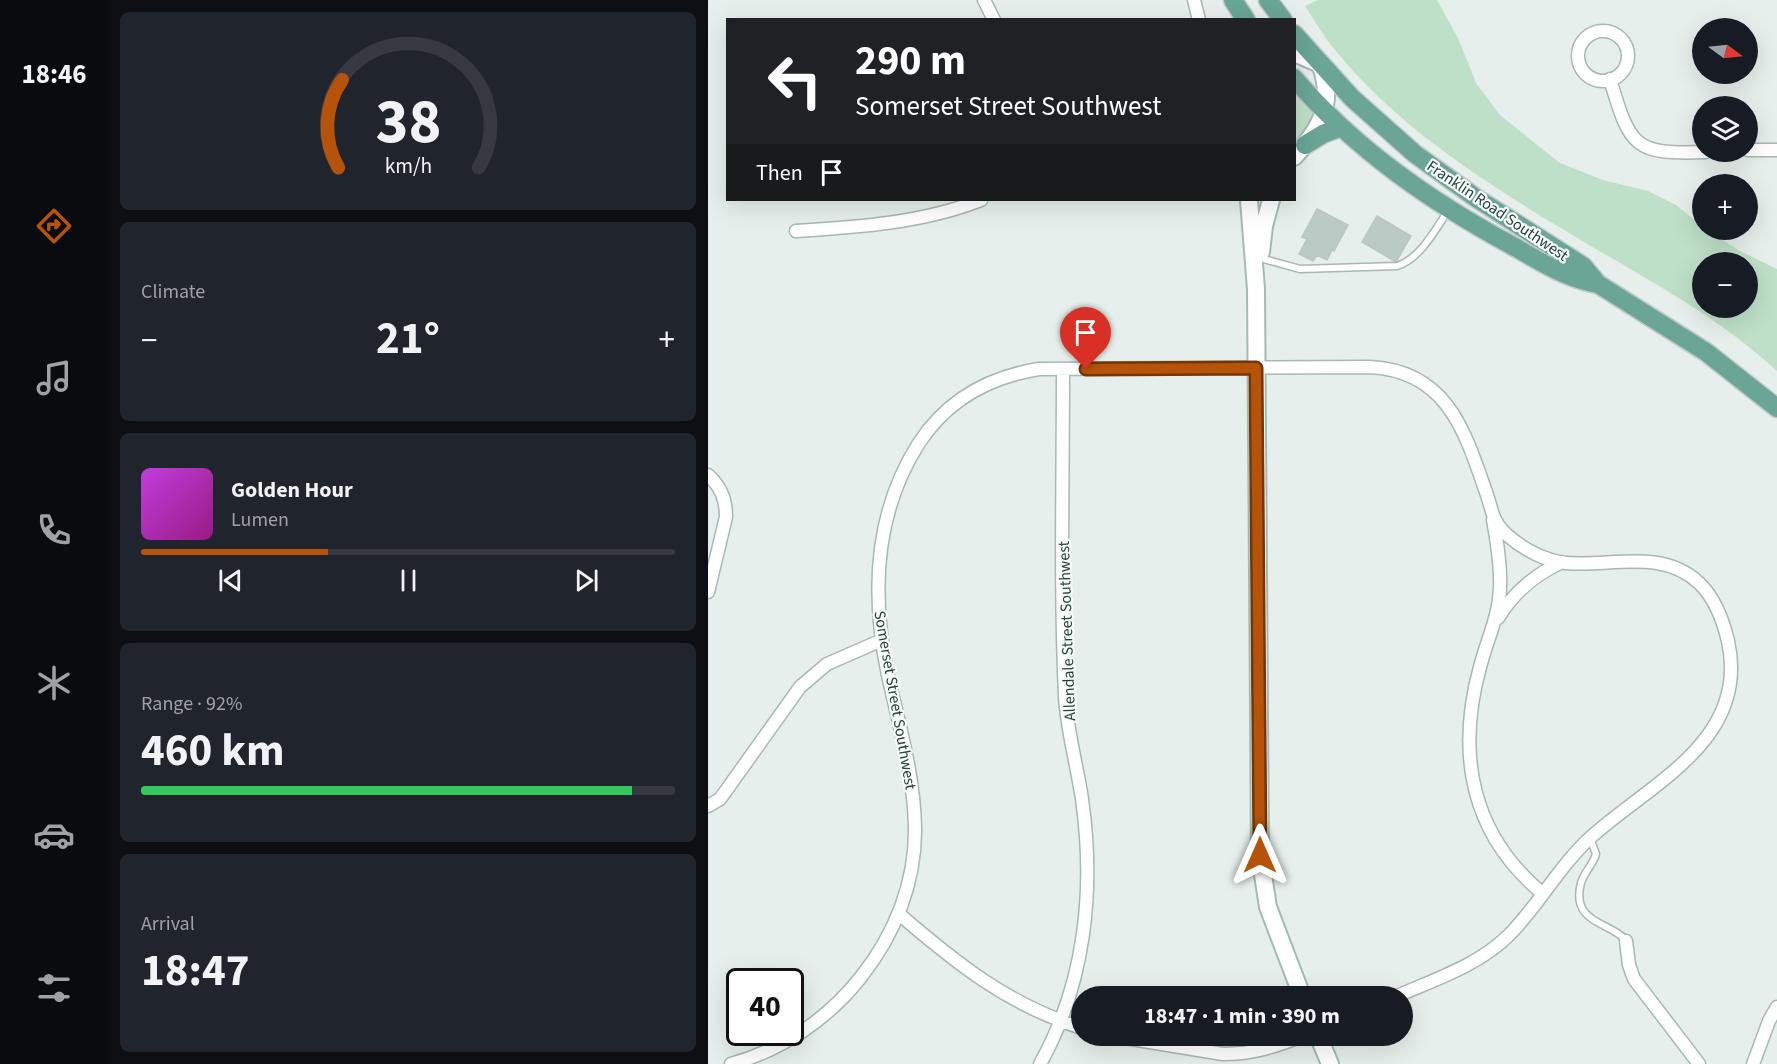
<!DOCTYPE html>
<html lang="en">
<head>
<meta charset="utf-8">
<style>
	body { margin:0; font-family:"Source Sans 3",sans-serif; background:#20242c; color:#f1f3f6; height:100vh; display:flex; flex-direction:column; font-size:22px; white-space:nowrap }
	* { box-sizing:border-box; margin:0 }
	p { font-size:20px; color:#9ea1a6 }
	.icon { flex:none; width:33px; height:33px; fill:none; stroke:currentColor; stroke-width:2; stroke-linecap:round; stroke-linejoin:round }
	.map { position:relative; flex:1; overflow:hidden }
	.details { display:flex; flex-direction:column; gap:12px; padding:12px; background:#0d0f14; width:600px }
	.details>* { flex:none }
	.guide { position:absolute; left:18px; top:18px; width:570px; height:183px; border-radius:0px; box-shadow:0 6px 24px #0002; background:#202124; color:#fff; overflow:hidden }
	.needle { width:39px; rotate:105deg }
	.controls { position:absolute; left:984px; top:18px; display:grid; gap:12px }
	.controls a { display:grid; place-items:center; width:66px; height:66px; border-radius:50%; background:#171b24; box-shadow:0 6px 24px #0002; font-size:30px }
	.speed { position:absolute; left:18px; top:968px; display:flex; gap:12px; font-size:30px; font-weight:700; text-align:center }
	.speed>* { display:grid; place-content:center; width:78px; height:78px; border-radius:50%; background:#171b24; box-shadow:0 6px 24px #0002; line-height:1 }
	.speed .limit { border:3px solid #111; border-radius:9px; background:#fff; color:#111 }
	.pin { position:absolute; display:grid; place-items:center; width:51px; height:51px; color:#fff; margin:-62px -26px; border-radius:50% 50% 50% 0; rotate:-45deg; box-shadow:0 0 6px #0007 }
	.pin .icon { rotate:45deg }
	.me { position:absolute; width:66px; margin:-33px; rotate:0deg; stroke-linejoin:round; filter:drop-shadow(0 0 4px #0008) }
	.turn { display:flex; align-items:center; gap:21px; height:126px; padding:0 30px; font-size:27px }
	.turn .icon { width:78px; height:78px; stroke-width:2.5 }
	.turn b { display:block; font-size:42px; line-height:51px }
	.then { display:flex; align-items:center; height:57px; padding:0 30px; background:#0003; gap:12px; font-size:22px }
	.big { font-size:45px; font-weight:700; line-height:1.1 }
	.details .widget { flex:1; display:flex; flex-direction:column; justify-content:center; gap:9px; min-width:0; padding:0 21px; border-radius:9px; background:#20242c }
	.details .dial { align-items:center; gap:0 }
	.dial svg { height:156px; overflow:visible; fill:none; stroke:#363941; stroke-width:7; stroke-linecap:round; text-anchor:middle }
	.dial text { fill:#f1f3f6; stroke:none }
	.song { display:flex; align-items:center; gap:18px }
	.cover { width:72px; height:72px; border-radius:9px; background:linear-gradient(135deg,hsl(290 70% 55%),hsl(310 70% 35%)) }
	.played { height:6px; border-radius:3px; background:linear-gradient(90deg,#b45309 35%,#363941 35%) }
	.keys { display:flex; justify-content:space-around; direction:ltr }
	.heat { display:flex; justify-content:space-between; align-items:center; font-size:33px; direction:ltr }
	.charge { height:9px; border-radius:4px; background:linear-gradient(90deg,#34c759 92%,#363941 0) }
	.trip { position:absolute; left:363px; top:986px; width:342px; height:60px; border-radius:30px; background:#171b24; box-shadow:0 6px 24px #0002; font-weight:700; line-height:60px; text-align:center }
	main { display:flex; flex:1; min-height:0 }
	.tab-bar { display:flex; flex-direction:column; width:108px; justify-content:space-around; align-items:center; background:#090b0e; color:#9ea1a6 }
	.tab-bar .icon { width:42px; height:42px }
	.tab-bar .active { color:#b45309 }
	.tab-bar b { font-size:27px; color:#f1f3f6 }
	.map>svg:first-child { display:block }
</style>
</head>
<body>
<main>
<nav class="tab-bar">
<b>18:46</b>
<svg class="icon active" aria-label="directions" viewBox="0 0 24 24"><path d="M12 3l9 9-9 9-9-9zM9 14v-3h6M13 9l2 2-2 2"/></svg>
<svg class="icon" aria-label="music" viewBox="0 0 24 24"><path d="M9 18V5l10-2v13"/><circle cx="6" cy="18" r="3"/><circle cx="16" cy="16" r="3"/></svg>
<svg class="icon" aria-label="phone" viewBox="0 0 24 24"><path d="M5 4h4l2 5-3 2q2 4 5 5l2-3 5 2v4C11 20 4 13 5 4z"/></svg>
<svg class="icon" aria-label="climate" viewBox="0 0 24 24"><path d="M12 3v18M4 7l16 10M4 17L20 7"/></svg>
<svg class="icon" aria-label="car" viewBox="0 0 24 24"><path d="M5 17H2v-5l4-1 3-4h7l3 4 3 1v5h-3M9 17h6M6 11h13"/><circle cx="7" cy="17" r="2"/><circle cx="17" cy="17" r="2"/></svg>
<svg class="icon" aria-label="filters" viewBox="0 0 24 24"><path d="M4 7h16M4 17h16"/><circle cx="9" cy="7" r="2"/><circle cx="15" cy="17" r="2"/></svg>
</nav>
<section class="details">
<div class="widget dial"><svg viewBox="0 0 100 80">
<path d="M14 69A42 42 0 1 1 86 69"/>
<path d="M14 69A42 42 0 0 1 16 24" stroke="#b45309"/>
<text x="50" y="56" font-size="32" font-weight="700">38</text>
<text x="50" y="72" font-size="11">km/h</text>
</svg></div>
<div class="widget"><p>Climate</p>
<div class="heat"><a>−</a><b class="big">21°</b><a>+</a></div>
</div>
<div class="widget">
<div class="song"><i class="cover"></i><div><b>Golden Hour</b><p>Lumen</p></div></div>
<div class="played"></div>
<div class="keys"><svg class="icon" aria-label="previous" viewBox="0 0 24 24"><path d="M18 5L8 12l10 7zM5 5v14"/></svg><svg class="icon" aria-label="pause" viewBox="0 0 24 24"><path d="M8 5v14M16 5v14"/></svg><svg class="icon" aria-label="next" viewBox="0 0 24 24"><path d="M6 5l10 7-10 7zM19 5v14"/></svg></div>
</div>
<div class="widget"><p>Range · 92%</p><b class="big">460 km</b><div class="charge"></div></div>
<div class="widget"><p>Arrival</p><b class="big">18:47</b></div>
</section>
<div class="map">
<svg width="1069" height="1064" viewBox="0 0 1069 1064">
	<rect width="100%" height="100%" fill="#e6efeb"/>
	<path fill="#bfe0c8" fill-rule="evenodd" d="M610,0H729L750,38L768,83L792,115L852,163L895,180L940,191L968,205L994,226V230H1000L1030,250L1069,269V371C1015,321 951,286 888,249C796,194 697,136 628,51C616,37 607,21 597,6ZM994,262H1040V308H994Z
		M587,89L610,114L587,147Z"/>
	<path fill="#bbcac4" stroke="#b8c9c2" stroke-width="1.5" d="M609,209L640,225L626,251L624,250L619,260L609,255L605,261L591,254L599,239L594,237Z
		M669,216L703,236L688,262L654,242Z"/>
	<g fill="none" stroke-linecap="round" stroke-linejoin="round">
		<defs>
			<path id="lane" d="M552,258L592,269L689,266C712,259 727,230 740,211
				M882,838L888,854C885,865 876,872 873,883C862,925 905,922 918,941"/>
			<path id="street" d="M276,0L286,20
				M486,0L491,20
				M870 56a25 25 0 1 1 50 0a25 25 0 1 1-50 0Z
				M902,79C922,147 926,155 998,152
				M1040,150H1069
				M88,231C151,227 214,223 273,200
				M0,475C13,487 18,499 18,517L0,592
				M785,520C789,542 793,565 792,588C791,616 779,640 772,667C748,754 763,834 834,893
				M790,618C806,592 826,575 854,562
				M0,806L12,799L92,687L119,664L174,640
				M191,914C248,963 300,1005 374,1028
				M918,941L921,965L926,979L991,1064
				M399,1035L515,1054C546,1054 569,1046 597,1035
				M23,1064C74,1050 120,1019 153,977C187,934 208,882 207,827C206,775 191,725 180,675C163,595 166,513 211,443C239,400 281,377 331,369L662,367C740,371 757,432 779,495C785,513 784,521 799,535C815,549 837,561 858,563C903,567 954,548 991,583C1007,598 1015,620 1020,641C1042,740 943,783 883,837C851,866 831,905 801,935C771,965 728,979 689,996
				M332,1064C377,984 387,890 374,799C369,765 359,731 357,696C352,587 355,478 355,369
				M1045,1064L1061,1021L1069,1007"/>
			<path id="secondary" d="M586,53L612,64C627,103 613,128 586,157
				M541,200L548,289L552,855L560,907L594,996
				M553,252L556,226L563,200
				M610,1035L622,1064"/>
			<path id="primary" d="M525,0L538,20
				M560,0L575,20
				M586,34L644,98L707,154L768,198L875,266L890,284L998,352L1069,408
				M586,78C647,149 722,201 803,245C832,261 858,279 890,284
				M597,145L615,134L633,127"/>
		</defs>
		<use href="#lane" stroke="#a8b8b2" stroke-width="9"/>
		<use href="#street" stroke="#a8b8b2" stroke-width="15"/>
		<use href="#secondary" stroke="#a4bbb3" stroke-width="20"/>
		<use href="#primary" stroke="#c2cac8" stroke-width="21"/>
		<use href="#lane" stroke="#fff" stroke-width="6"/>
		<use href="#street" stroke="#fff" stroke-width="12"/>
		<use href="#secondary" stroke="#fff" stroke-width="16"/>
		<use href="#primary" stroke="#6aa596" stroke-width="18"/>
	</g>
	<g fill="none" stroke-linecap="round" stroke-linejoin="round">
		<defs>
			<path id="route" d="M378,369L548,368L552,855"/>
		</defs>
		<use href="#route" stroke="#753606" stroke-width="15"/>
		<use href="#route" stroke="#b45309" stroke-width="10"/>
	</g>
	<g text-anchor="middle" stroke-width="4.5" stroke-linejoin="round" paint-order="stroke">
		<g font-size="16" fill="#24423a" stroke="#f7fbf9">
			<text transform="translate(790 210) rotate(34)" y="6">Franklin Road Southwest</text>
			<text transform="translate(358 631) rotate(-92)" y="6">Allendale Street Southwest</text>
			<text transform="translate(188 700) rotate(80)" y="6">Somerset Street Southwest</text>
		</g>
	</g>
</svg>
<div class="controls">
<a><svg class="needle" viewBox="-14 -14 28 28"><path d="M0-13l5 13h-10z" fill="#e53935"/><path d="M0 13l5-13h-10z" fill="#9ea1a6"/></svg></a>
<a><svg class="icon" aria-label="layers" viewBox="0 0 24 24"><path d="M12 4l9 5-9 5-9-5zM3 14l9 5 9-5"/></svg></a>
<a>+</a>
<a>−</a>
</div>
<div class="speed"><div class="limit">40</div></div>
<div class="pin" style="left:378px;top:369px;background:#d93025"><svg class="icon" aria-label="arrive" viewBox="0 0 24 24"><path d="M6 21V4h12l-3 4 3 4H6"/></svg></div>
<svg class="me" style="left:552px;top:855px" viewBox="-20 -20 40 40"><path d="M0-17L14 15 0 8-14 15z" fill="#b45309" stroke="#fff" stroke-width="4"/></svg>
<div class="trip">18:47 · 1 min · 390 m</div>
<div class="guide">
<div class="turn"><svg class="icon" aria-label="left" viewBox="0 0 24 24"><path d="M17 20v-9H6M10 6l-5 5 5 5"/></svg><div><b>290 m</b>Somerset Street Southwest</div></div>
<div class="then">Then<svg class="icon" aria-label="arrive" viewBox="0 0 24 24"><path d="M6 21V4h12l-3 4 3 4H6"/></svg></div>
</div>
</div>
</main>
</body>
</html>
